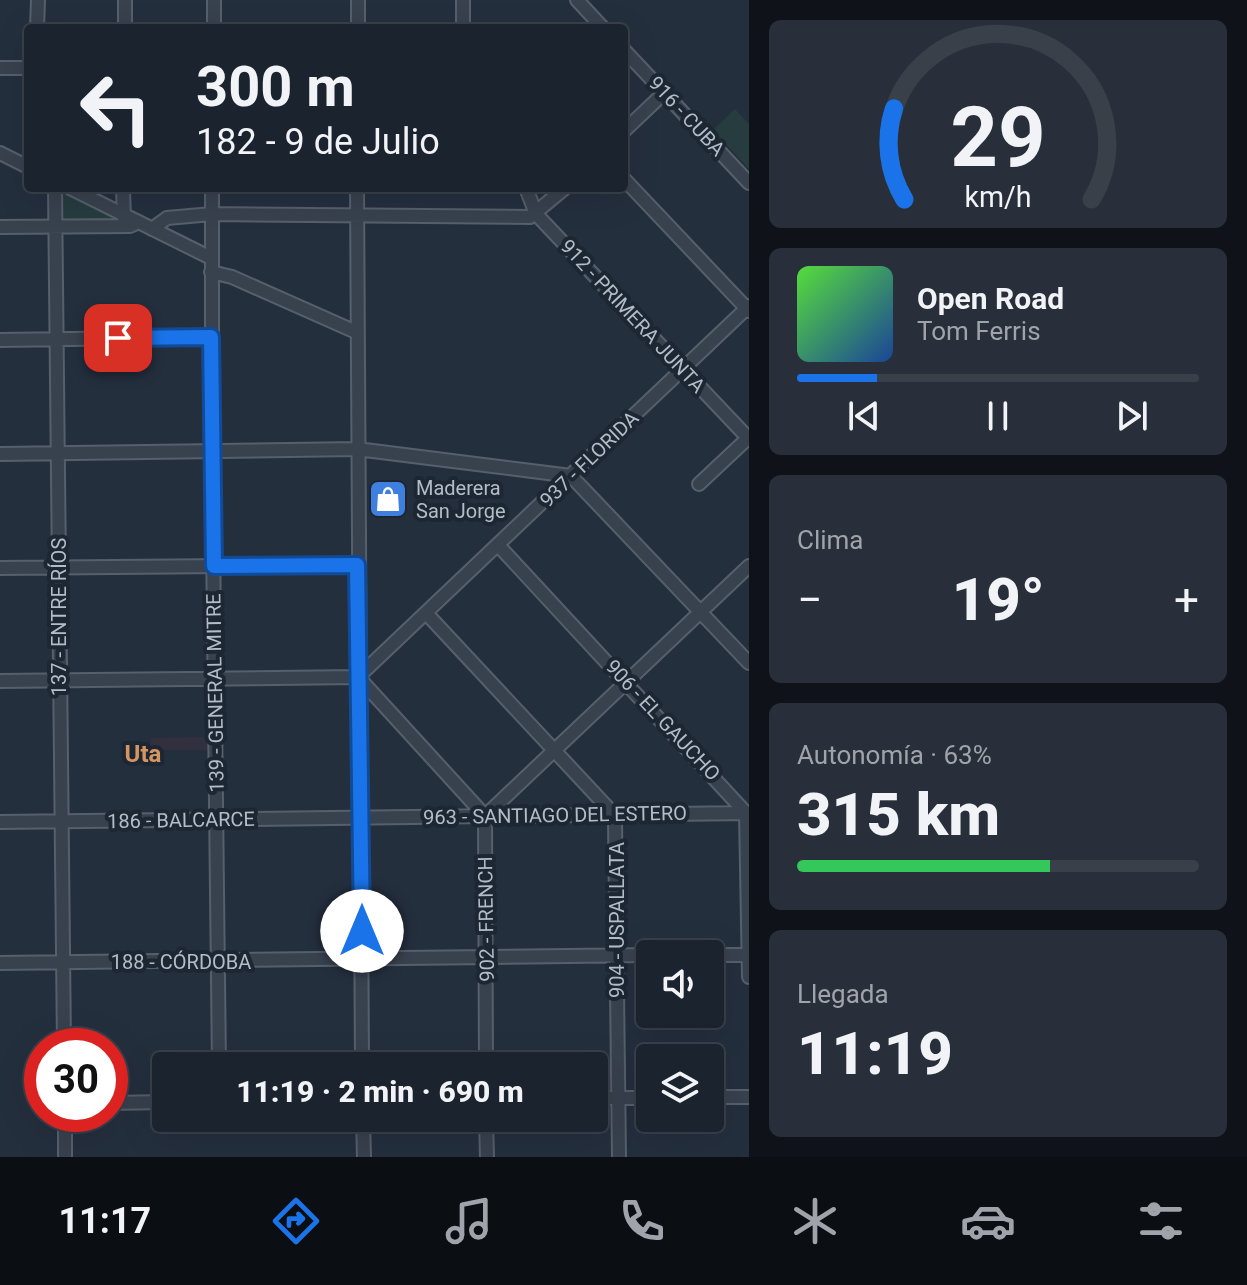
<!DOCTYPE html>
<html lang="es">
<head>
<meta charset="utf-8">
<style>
	body { margin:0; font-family:Roboto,sans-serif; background:#282f3a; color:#f1f3f6; height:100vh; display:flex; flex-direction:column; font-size:30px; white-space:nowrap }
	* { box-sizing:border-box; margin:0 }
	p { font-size:26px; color:#a0a4aa }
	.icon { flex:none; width:44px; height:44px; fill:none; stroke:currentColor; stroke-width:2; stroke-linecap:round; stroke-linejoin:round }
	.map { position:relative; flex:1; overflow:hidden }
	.side { display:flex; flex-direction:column; gap:20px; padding:20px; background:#0f1319; width:498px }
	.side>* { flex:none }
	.banner { position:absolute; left:24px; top:24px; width:604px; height:168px; border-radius:8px; box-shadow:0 8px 32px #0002,0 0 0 2px #39404a; background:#1b232e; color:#f1f3f6; overflow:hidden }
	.tools { position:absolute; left:636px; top:940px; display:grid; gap:16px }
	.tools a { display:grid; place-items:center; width:88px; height:88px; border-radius:8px; background:#1b232e; box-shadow:0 8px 32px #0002,0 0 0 2px #39404a; font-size:40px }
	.speed { position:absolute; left:24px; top:1028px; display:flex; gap:16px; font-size:40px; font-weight:700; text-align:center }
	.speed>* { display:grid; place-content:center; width:104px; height:104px; border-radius:50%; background:#1b232e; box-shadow:0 8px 32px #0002,0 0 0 2px #39404a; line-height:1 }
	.speed .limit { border:12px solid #d22; background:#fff; color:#111 }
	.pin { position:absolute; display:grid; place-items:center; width:68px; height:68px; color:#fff; margin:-34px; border-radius:16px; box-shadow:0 4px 12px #0006 }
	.me { position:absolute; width:88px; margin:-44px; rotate:0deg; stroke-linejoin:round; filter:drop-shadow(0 0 6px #0008) }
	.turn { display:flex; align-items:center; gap:28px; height:168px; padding:0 40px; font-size:36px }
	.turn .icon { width:104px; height:104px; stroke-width:2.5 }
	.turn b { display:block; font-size:56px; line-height:68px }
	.big { font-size:60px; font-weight:800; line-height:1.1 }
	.side .widget { flex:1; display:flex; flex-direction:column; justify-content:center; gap:12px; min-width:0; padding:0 28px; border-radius:12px; background:#282f3a }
	.side .dial { align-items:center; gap:0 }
	.dial svg { height:208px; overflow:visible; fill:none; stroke:#39404a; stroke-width:7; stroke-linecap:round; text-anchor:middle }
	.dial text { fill:#f1f3f6; stroke:none }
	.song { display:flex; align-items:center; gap:24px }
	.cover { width:96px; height:96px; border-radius:12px; background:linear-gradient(135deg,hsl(110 70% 55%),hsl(220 70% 35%)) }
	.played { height:8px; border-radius:4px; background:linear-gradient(90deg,#1a73e8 20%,#39404a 20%) }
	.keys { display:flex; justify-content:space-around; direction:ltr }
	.heat { display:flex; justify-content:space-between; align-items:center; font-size:44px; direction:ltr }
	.charge { height:12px; border-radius:6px; background:linear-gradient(90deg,#34c759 63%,#39404a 0) }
	.trip { position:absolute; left:152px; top:1052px; width:456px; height:80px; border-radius:8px; background:#1b232e; box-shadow:0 8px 32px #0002,0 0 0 2px #39404a; font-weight:800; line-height:80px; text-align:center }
	.tab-bar { display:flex; height:128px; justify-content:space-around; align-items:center; background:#0b0e12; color:#a0a4aa }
	.tab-bar .icon { width:56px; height:56px }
	.tab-bar .selected { color:#1a73e8 }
	.tab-bar b { font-size:36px; color:#f1f3f6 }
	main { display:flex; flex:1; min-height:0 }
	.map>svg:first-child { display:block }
</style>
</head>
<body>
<main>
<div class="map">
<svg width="749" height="1157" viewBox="0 0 749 1157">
	<rect width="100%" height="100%" fill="#242f3e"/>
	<path fill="#32303f" d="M208,737V750H151V738Z"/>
	<path fill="#263c3f" d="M735,109L749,124V169L713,130Z
		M59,188H63L115,218L61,222Z"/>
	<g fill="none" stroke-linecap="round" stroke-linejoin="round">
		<defs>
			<path id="minor" d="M214,0V28
				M577,0L603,28
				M37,28L38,0
				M125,28V0
				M358,28V0
				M463,28V0
				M624,50L749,183
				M0,68H28
				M624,131L664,93
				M0,153L28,167
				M624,179L749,311
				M55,188L64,1046
				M70,188L211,258
				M123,188L124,221
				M212,188V451L219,1066
				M357,188L362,1066
				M526,188L536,214L749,439
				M0,227L130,226L139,222
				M152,229L167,218L212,214L530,217L565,188
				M211,272L232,277L356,332
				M0,340L211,337
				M0,454L357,449L571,476L749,663
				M699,484L748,438
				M498,545L746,813L749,977
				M0,568L357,565
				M426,613L607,807L615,821L619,1157
				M358,677L749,306
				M358,677L485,816L486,1066
				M0,681L358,677
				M485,816L749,566
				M0,822L749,813
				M710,955H749
				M0,963L650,955
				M710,1097H749
				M594,1098H650
				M110,1103L166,1102
				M65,1114V1157
				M363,1118L364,1157
				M486,1118L487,1157"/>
		</defs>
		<use href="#minor" stroke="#565f6c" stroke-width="16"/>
		<use href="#minor" stroke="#38414e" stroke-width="12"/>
	</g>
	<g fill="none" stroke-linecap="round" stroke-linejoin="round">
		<defs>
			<path id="route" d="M118,338L211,337L214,566L357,565L362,931"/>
		</defs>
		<use href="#route" stroke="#114b97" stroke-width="20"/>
		<use href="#route" stroke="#1a73e8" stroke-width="14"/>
	</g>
	<defs>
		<symbol id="shop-square" viewBox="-11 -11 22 22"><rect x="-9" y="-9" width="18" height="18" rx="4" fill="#3f7fe0" stroke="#1d2633"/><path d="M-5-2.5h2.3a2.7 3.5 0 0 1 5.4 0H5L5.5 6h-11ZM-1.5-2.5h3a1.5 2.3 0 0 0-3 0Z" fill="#fff"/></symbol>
	</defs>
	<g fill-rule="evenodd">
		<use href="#shop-square" x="366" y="477" width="44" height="44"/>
	</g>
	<g text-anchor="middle" stroke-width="8" stroke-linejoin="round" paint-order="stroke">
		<g font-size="20" fill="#b4bcc9" stroke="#1d2633">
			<text transform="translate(687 116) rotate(47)" y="7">916 - CUBA</text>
			<text transform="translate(633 316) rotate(47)" y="7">912 - PRIMERA JUNTA</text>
			<text transform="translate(589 459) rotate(-44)" y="7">937 - FLORIDA</text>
			<text transform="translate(59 617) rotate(-90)" y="7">137 - ENTRE RÍOS</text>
			<text transform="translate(215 693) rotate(-91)" y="7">139 - GENERAL MITRE</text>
			<text transform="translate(663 720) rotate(47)" y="7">906 - EL GAUCHO</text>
			<text transform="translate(555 815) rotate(-1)" y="7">963 - SANTIAGO DEL ESTERO</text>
			<text transform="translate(181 820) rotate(-1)" y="7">186 - BALCARCE</text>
			<text transform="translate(486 919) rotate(-91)" y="7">902 - FRENCH</text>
			<text transform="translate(617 920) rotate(-90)" y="7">904 - USPALLATA</text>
			<text x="181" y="969">188 - CÓRDOBA</text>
		</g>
		<g font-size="20" fill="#b4bcc9" stroke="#1d2633" text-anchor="start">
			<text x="416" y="495">Maderera<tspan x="416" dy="23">San Jorge</tspan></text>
		</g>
		<g font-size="24" font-weight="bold" fill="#d59563" stroke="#1d2633">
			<text x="143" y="762">Uta</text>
		</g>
	</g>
</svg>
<div class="tools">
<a><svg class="icon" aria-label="sound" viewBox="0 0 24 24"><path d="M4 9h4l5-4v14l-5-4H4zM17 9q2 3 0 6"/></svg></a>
<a><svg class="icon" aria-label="layers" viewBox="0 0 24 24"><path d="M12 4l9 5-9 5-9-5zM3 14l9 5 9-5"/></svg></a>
</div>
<div class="speed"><div class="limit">30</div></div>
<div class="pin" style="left:118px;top:338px;background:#d93025"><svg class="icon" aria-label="arrive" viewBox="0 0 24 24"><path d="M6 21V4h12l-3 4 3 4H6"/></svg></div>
<svg class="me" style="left:362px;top:931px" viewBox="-20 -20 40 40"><circle r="19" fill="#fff"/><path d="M0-13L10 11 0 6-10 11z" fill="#1a73e8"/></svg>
<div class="trip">11:19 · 2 min · 690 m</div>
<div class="banner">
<div class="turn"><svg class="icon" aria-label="left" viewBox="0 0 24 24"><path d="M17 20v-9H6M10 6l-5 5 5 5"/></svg><div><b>300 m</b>182 - 9 de Julio</div></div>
</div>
</div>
<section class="side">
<div class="widget dial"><svg viewBox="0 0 100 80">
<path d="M14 69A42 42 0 1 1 86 69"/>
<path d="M14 69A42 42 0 0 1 10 34" stroke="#1a73e8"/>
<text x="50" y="56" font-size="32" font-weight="700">29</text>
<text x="50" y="72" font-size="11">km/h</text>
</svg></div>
<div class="widget">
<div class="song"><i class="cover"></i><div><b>Open Road</b><p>Tom Ferris</p></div></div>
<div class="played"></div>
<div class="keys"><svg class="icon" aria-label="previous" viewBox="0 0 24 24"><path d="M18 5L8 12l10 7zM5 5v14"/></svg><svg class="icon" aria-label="pause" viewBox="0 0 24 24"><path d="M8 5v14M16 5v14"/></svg><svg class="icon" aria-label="next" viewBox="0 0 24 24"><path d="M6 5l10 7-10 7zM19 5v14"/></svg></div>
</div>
<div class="widget"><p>Clima</p>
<div class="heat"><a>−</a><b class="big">19°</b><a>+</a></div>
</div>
<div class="widget"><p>Autonomía · 63%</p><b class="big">315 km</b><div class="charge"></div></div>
<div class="widget"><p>Llegada</p><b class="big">11:19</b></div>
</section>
</main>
<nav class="tab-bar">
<b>11:17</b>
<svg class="icon selected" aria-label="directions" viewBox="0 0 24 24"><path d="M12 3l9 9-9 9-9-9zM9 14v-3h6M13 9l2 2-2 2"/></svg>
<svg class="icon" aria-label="music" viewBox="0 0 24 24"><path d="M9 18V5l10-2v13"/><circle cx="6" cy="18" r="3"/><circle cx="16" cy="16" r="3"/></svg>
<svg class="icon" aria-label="phone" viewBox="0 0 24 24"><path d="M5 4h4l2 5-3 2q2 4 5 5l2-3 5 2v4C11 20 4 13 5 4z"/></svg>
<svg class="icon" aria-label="climate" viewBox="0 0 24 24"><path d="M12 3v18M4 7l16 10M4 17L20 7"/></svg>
<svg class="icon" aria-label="car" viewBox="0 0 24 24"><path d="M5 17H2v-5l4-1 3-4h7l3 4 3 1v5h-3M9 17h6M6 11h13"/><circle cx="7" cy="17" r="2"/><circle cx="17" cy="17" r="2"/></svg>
<svg class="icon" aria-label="filters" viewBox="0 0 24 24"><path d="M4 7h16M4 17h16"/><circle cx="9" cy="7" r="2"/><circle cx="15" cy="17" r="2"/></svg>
</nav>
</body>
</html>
